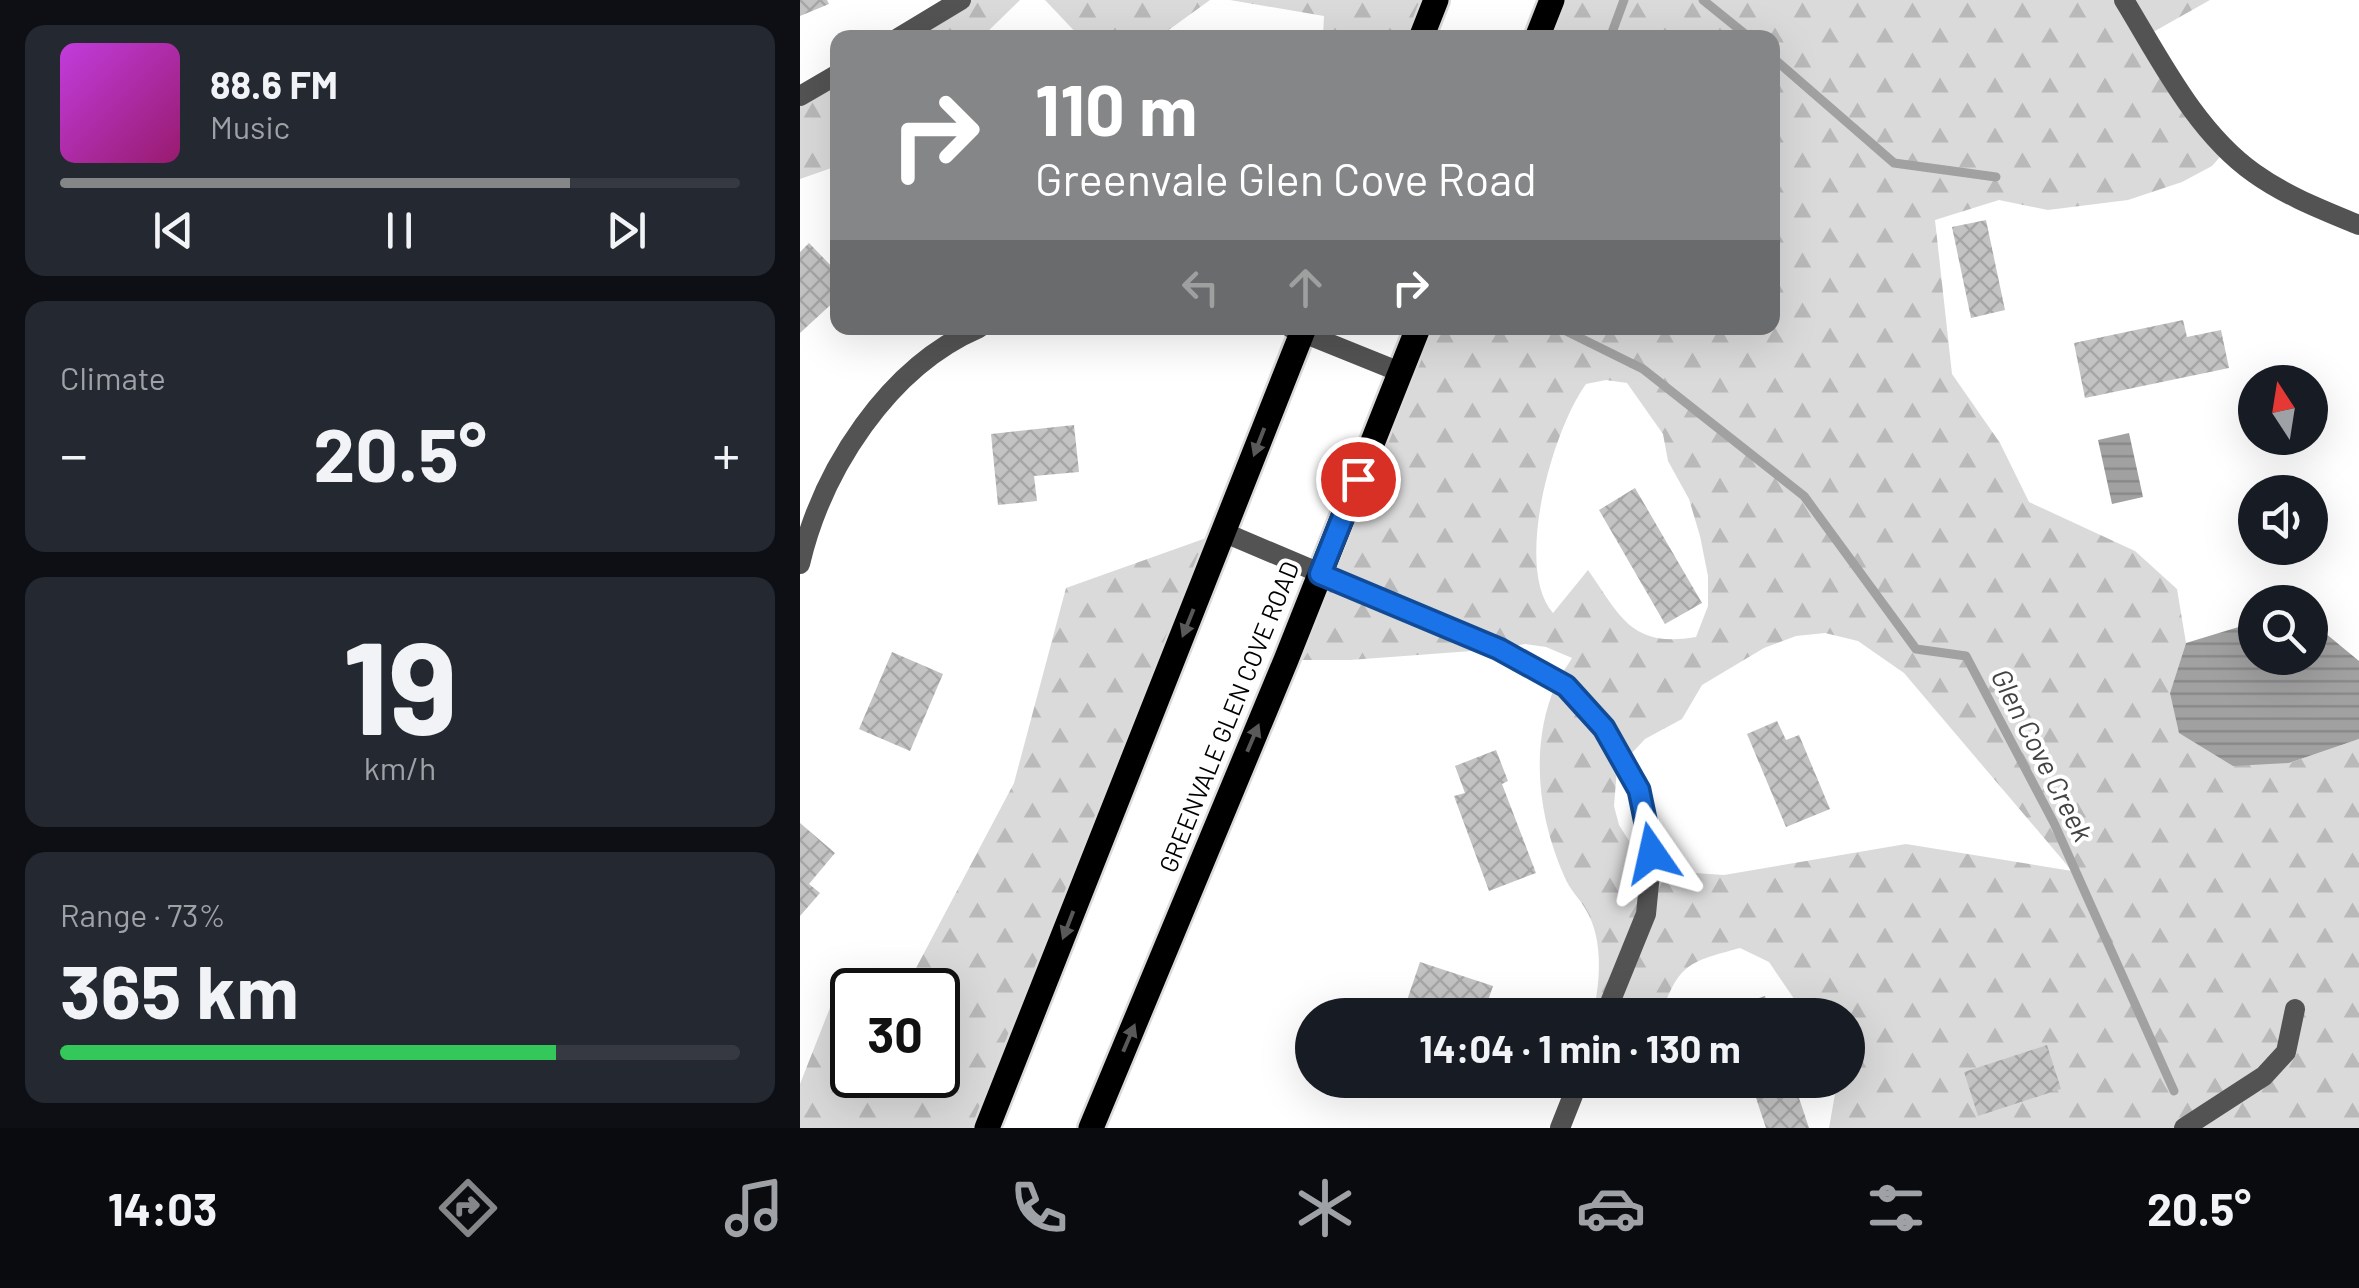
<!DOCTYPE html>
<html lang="en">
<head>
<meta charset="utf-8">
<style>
	body { margin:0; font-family:Barlow,sans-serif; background:#242831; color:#f1f3f6; height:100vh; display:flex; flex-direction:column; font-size:38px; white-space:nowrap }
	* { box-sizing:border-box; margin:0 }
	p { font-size:32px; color:#9ea1a6 }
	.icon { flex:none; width:55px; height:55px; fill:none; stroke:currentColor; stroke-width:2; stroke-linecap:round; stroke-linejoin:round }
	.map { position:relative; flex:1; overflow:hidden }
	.drawer { display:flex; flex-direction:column; gap:25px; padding:25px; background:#0d0f14; width:800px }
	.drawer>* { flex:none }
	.top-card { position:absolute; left:30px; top:30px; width:950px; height:305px; border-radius:20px; box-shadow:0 10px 40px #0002; background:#858687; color:#fff; overflow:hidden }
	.needle { width:65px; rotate:348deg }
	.tools { position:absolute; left:1438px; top:365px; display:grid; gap:20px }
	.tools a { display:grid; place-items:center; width:90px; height:90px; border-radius:50%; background:#171b24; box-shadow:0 10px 40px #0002; font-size:50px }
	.speed { position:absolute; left:30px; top:968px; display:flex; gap:20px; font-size:50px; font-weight:700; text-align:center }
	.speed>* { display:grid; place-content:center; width:130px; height:130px; border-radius:50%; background:#171b24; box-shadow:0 10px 40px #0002; line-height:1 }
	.speed .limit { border:5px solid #111; border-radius:15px; background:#fff; color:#111 }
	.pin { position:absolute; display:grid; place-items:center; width:85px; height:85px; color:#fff; margin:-42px; border:5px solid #fff; border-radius:50%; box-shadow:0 2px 10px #0007 }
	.me { position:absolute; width:110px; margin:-55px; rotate:349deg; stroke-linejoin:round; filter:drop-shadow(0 0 8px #0008) }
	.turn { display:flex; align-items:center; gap:35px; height:210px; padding:0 40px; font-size:45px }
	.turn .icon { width:130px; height:130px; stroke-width:2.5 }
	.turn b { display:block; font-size:70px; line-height:85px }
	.lanes { display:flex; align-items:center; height:95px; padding:0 40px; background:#0003; justify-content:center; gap:50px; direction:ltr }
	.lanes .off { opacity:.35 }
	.big { font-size:75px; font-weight:700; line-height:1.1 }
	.drawer .card { flex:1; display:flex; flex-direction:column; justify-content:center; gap:15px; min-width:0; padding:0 35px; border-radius:20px; background:#242831 }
	.drawer .dial { align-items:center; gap:0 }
	.dial b { font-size:130px; line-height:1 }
	.song { display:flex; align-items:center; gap:30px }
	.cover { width:120px; height:120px; border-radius:15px; background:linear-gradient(135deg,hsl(290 70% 55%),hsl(320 70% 35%)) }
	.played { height:10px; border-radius:5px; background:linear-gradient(90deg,#858687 75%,#363941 75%) }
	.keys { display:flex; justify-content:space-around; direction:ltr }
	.heat { display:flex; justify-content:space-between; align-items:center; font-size:55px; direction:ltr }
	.charge { height:15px; border-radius:8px; background:linear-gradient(90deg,#34c759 73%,#363941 0) }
	.trip { position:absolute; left:495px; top:998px; width:570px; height:100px; border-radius:50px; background:#171b24; box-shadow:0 10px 40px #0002; font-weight:700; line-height:100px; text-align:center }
	.tab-bar { display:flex; height:160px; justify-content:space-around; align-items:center; background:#090b0e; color:#9ea1a6 }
	.tab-bar .icon { width:70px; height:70px }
	.tab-bar .selected { color:#858687 }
	.tab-bar b { font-size:45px; color:#f1f3f6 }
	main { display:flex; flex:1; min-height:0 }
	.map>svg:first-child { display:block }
</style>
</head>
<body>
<main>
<section class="drawer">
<div class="card">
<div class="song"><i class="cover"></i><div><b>88.6 FM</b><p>Music</p></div></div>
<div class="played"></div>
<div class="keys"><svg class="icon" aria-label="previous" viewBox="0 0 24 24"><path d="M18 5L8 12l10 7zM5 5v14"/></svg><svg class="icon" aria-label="pause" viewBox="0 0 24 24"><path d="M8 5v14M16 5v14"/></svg><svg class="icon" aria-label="next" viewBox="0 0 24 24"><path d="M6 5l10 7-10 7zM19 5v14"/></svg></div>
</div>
<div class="card"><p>Climate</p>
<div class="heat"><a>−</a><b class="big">20.5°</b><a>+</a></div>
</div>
<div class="card dial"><b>19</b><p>km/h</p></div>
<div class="card"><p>Range · 73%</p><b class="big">365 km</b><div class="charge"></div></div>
</section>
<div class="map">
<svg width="1559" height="1128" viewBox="0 0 1559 1128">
	<defs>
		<pattern id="forest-firs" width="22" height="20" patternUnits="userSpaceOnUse" patternTransform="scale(2.5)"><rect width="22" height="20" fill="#dadada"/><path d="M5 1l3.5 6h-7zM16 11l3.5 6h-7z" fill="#b9b9b9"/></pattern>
		<pattern id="water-rules" width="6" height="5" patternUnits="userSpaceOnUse" patternTransform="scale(2.5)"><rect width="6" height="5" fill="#a1a1a1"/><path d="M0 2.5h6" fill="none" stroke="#898989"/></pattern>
		<pattern id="building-cross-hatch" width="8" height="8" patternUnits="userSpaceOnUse" patternTransform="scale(2.5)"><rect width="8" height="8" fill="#c3c3c3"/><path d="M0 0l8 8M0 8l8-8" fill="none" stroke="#a6a6a6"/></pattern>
	</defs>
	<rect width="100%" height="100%" fill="#fff"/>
	<path fill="url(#forest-firs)" fill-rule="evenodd" d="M161,0H220L182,37L98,38Z
		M245,0H410L359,37L281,38Z
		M430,0H636L621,38L523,37L524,16Z
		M752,0H1410L1346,36L1427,149L1412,166L1382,182L1328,200L1248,210L1199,200L1135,220L1152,374L1200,443L1229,502L1335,551L1377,589L1386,643L1370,693L1489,763L1559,739V1128H1029L1035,1094L1031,1080H1048V1015H1005L969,962L940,948C889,962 879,963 861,1015H793C800,982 804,940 786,910C780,899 770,890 765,878C738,818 729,746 756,684C760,675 767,667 772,658L746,647L725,644L699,649L550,660H486L618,328H972V38L737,37ZM806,380L827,383L863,434L868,461L889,499L900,536L908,576V606L896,637C831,648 821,617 788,570L753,613C713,567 753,429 786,384ZM1025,633L1058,641L1104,673L1272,871L1106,844L924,875L895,873L833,847L819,825L814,806L817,769L845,739L882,719L902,685L964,648L996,636Z
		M37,74V166L0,179V96Z
		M423,532L187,1128H0V1084L35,995L52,993V1075H138V990H78L106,987L214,783L266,588Z"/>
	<path fill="url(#water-rules)" d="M1329,433L1343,497L1312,504L1298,440Z
		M1455,622V658H1510V626L1519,628L1559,661V739L1489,763L1433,766L1379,733L1370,693L1386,643Z"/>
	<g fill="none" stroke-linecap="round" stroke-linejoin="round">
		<path stroke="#a1a1a1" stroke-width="9" d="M903,0L950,38
			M810,38L824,0
			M972,57L1094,163L1196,177
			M760,328L843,369L1004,496L1116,649L1166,656L1254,823L1374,1091"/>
	</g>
	<path fill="url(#building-cross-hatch)" d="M0,0H27L29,4L0,16Z
		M1186,220L1205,310L1171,318L1152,227Z
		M9,243L38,273V298L0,333V252Z
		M1383,320L1387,337L1421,330L1429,368L1285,398L1274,343Z
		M274,425L279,472L234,476L237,501L198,505L191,434Z
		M835,488L902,603L865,624L799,510Z
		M92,652L143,674L110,751L59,729Z
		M977,721L986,740L999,735L1030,809L986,827L947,734Z
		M696,750L708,781L702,784L736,873L689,891L654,796L665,793L655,766Z
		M0,823L35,853L9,884L20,893L0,916Z
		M620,962L693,986L683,1015H602Z
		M965,996L971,1015H909V1014Z
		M1247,1045L1261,1089L1178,1116L1164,1072Z
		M950,1080H993L1009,1128H966Z"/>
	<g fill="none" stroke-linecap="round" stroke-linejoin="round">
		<defs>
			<path id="primary" d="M621,38L636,0
				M737,38L752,0
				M187,1128L504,328
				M291,1128L486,660L618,328"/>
		</defs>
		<use href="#primary" stroke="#dbdbdb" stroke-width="30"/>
		<path stroke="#535353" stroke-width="20" d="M1324,0C1360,59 1396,132 1454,173C1486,196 1523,210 1559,225
			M98,38L161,0
			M0,96L38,74
			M491,328L600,372
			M423,532L699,649L766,686L805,727L839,790L852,853L846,914L805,1015
			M0,564C22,470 88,367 179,328
			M760,1128L779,1080
			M1384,1128L1464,1076L1486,1052L1495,1009"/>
		<use href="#primary" stroke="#000" stroke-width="25"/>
	</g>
	<defs><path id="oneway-solid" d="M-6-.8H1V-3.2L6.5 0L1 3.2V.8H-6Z" transform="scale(2.5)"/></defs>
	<g fill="#595959">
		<use href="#oneway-solid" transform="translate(459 442) rotate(111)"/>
		<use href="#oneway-solid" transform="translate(388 623) rotate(112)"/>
		<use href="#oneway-solid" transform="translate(453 738) rotate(-67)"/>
		<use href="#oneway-solid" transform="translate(268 925) rotate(111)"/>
		<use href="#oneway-solid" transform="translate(329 1038) rotate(-67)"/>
	</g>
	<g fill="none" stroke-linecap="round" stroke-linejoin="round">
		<defs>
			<path id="route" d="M558,479L520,574L699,649L766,686L804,728L839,790L852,853"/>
		</defs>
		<use href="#route" stroke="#114b97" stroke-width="25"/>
		<use href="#route" stroke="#1a73e8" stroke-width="18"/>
	</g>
	<g text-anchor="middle" stroke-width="8" stroke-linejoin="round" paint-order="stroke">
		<g font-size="25" fill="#000" stroke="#fff">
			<text transform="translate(429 717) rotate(-68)" y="9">GREENVALE GLEN COVE ROAD</text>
		</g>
		<g font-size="28" font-style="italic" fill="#424242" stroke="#fff">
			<text transform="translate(1242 755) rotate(63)" y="10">Glen Cove Creek</text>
		</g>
	</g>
</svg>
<div class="tools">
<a><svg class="needle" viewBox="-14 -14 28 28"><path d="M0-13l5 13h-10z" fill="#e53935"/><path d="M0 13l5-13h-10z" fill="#9ea1a6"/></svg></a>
<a><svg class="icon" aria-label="sound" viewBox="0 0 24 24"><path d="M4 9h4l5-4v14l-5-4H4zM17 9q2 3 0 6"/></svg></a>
<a><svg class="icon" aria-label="search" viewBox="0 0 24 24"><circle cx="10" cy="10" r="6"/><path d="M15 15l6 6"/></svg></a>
</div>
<div class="speed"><div class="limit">30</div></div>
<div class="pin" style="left:558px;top:479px;background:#d93025"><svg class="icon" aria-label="arrive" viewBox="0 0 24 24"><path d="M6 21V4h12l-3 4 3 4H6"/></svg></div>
<svg class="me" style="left:852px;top:853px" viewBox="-20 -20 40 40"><path d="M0-17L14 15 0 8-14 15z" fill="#1a73e8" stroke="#fff" stroke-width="4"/></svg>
<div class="trip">14:04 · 1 min · 130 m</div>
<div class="top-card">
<div class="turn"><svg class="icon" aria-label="right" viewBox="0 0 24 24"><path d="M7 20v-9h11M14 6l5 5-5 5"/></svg><div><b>110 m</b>Greenvale Glen Cove Road</div></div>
<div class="lanes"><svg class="icon off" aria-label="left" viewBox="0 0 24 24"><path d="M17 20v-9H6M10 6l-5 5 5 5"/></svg><svg class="icon off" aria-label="ahead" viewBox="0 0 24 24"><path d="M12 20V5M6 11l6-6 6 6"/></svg><svg class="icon" aria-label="right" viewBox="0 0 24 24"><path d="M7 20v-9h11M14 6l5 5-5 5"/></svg></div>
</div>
</div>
</main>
<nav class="tab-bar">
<b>14:03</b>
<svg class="icon selected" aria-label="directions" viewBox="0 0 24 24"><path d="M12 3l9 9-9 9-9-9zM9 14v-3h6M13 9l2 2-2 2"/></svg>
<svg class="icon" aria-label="music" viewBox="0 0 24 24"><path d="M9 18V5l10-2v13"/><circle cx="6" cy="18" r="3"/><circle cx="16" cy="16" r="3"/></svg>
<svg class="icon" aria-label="phone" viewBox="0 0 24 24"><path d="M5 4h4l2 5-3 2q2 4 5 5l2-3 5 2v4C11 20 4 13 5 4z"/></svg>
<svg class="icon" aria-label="climate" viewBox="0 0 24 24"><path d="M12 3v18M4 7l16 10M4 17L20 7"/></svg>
<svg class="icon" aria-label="car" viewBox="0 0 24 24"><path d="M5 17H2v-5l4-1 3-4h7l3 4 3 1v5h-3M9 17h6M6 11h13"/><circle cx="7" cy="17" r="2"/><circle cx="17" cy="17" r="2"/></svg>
<svg class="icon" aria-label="filters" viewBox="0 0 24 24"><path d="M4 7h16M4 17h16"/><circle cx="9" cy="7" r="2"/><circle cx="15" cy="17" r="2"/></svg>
<b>20.5°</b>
</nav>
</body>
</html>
